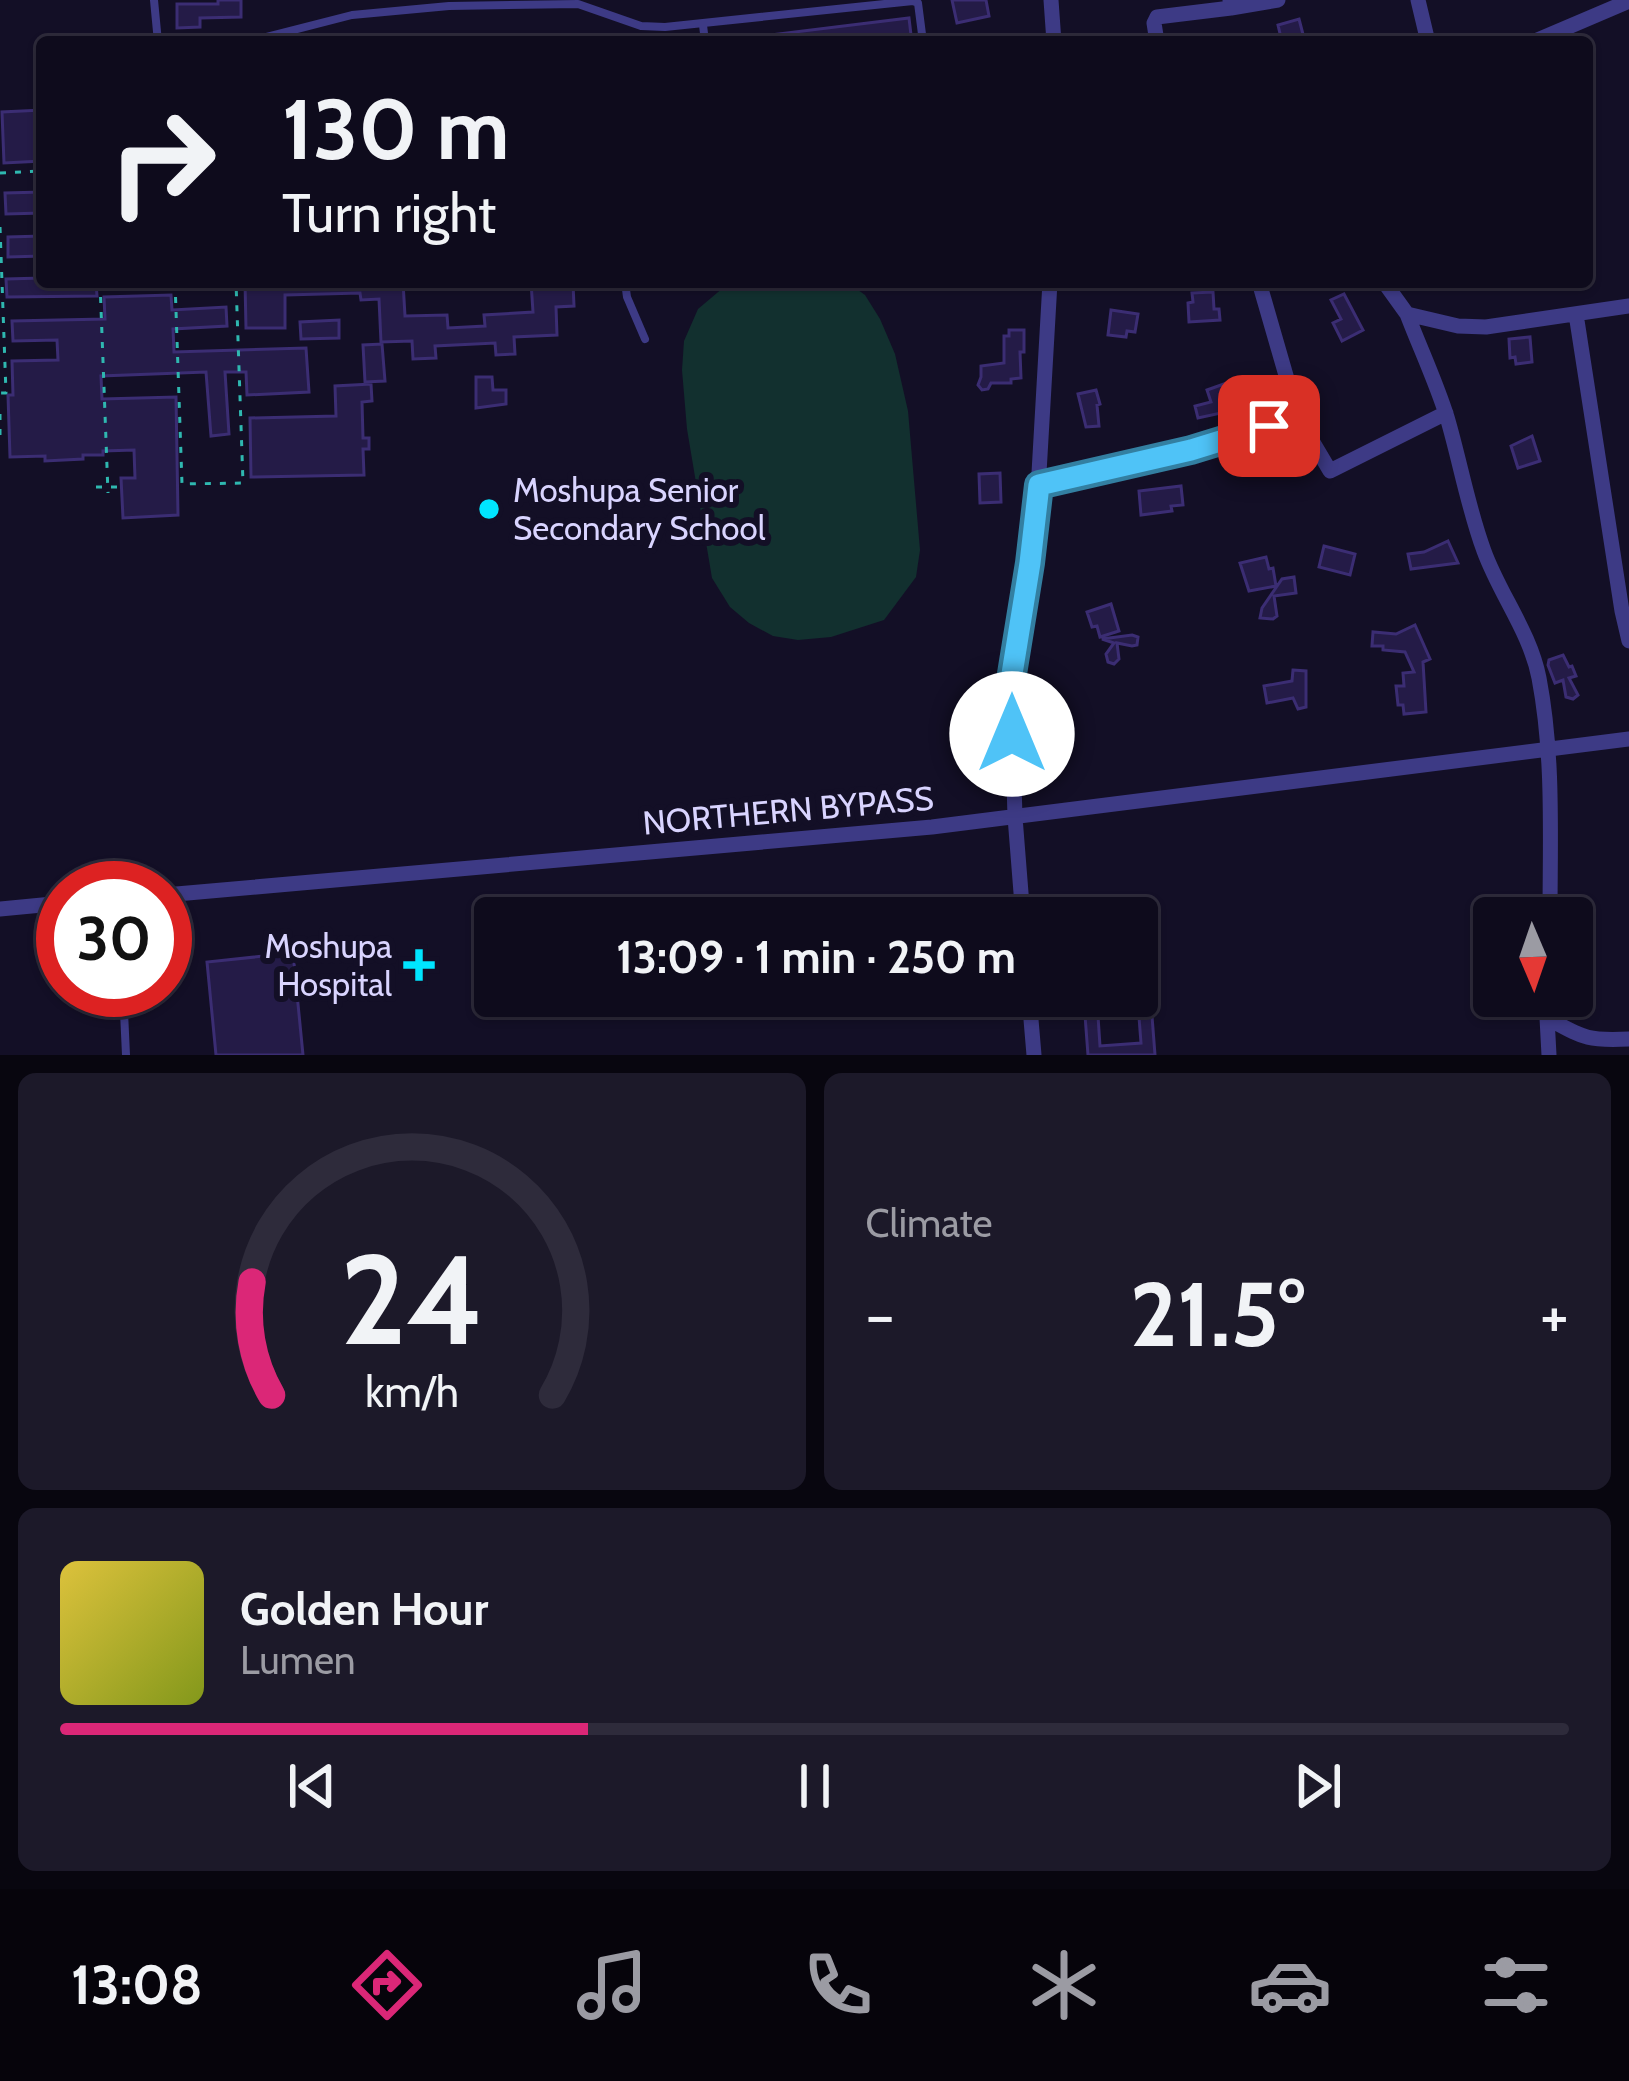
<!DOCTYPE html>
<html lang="en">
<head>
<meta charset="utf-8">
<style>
	body { margin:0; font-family:Cabin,sans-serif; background:#1c1929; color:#f1f3f6; height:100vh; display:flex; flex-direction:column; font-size:45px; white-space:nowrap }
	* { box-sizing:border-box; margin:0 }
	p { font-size:39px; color:#9b9ba3 }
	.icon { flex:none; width:66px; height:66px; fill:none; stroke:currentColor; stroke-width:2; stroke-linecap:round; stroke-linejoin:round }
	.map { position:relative; height:1055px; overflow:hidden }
	.sheet { display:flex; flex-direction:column; gap:18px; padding:18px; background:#08060f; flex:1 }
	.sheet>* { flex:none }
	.top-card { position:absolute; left:36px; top:36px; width:1557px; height:252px; border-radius:12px; box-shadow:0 3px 9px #0004,0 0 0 3px #2e2b3b; background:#0e0b1c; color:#f1f3f6; overflow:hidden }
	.needle { width:78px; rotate:178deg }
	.controls { position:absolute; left:1473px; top:897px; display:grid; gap:24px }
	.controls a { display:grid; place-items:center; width:120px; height:120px; border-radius:12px; background:#0e0b1c; box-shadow:0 3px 9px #0004,0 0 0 3px #2e2b3b; font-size:60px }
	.speed { position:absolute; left:36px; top:861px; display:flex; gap:24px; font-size:60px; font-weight:700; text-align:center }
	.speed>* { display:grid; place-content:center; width:156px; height:156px; border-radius:50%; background:#0e0b1c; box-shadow:0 3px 9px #0004,0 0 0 3px #2e2b3b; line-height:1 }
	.speed .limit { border:18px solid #d22; background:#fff; color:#111 }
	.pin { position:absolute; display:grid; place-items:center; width:102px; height:102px; color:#fff; margin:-51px; border-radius:24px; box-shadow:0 6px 18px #0006 }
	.me { position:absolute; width:132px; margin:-66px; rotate:0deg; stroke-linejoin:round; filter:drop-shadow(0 0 9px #0008) }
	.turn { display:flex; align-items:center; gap:42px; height:252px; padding:0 48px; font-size:54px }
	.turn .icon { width:156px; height:156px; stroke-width:2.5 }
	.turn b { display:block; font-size:84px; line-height:102px }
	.big { font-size:90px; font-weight:800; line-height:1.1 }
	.sheet .widget { flex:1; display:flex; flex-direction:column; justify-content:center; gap:18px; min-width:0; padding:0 42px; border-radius:18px; background:#1c1929 }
	.sheet .dial { align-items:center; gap:0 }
	.dial svg { height:312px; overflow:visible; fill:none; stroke:#2e2b3b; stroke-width:7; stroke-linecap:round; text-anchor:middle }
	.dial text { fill:#f1f3f6; stroke:none }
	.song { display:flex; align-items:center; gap:36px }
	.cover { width:144px; height:144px; border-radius:18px; background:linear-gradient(135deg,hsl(50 70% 55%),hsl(70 70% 35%)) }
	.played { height:12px; border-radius:6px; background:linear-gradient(90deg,#db2777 35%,#2e2b3b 35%) }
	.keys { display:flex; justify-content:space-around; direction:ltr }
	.heat { display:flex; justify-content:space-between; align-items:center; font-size:66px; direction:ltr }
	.sheet .tiles { flex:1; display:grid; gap:18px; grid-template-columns:1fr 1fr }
	.widget:last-child { grid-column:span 2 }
	.trip { position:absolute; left:474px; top:897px; width:684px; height:120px; border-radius:12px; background:#0e0b1c; box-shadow:0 3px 9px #0004,0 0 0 3px #2e2b3b; font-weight:800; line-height:120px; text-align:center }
	.menu { display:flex; height:192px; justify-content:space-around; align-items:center; background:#06040b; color:#9b9ba3 }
	.menu .icon { width:84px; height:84px }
	.menu .on { color:#db2777 }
	.menu b { font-size:54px; color:#f1f3f6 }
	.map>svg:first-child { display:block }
</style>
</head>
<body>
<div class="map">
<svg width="1629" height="1055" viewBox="0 0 1629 1055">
	<rect width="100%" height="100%" fill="#130f26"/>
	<path fill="#12302f" d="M730,282H847L865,295L880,319L895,354L908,411L920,550L916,577L884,620L831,637L798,640L773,636L749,623L730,607L712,578L687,429L682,370L684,341L698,309Z"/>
	<path fill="#241b47" stroke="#3b2d73" stroke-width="3" d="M218,0H241V17L200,18V27L177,28V4H218Z
		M952,0H986L989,16L957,23Z
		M909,18L911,35L858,42H770V35Z
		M1299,19L1305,42H1282L1278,25Z
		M42,110V161L4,163L2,112Z
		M42,192V213L6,214L5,193Z
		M42,236V256L8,257V237Z
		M42,278V282H96L97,296L7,297L6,279Z
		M245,282H403L405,316L447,315L448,328L485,326L484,315L533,312L531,282L573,283L574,306L556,307L557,335L514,337L515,354L496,355L495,343L435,346L436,358L413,359L412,341L381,342L379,299L361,300L360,293L285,295V328H246Z
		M1213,292L1214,309H1219L1220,320L1189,322L1188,303L1193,302L1192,293Z
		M1344,294L1363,330L1342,341L1333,323L1341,319L1331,300Z
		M171,295L172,310L226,307L227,326L173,329L174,352L306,348L309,392L247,395L246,372H225L229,434L211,436L206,372L101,376L102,399L176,397L178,515L123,518L121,478H135L134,450L103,451V455H83V459L45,461V456L10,457L8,395H13L12,361L58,360L57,340L13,341L12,321L105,319L104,297Z
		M1111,310L1138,314L1135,332L1127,331L1126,337L1108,335Z
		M339,320V338L301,339L300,322Z
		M1009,330H1024V352H1020L1021,378L1011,379V383H991L988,389L982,390L978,385L981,377V366L1004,363V336H1009Z
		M1530,337L1532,362L1516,364L1515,357L1510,358L1509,339Z
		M382,344L385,381L365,382L363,345Z
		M476,377H492L493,390H506V404L476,408Z
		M371,384L372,401L362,402L363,438H369V449H363L364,475L251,477L250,418L336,416L335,386Z
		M1224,384L1235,410L1198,418L1195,406L1211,402L1207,390Z
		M1096,390L1100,404L1097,405L1099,426L1086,427L1078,394Z
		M1532,436L1540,461L1518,468L1511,446Z
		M1000,473L1001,502L980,503L979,474Z
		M1181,486L1183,505L1171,506L1172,511L1141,515L1139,491Z
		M1448,541L1458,563L1411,569L1408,554L1424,552Z
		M1324,546L1355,554L1350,575L1319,567Z
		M1266,557L1269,569L1273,568L1276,586L1249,591L1240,563Z
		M1294,577L1296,593L1274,596L1277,616L1273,619L1260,618L1262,608L1282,579Z
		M1111,604L1119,631L1100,637L1097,626L1092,627L1087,612Z
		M1415,625L1430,659L1423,662L1426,712L1404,714L1403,705H1398L1396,686H1404L1403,673L1414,672L1405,652L1383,650V646H1372L1373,632L1396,634Z
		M1132,635L1138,637L1137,645L1132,646L1117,643L1119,659L1114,664L1108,662L1106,654L1114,643L1102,639Z
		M1563,655L1569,667L1572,666L1576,676L1569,678L1578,695L1573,699L1566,697L1563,680L1555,683L1548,665L1549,660Z
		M1293,670L1306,671V707L1298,709L1293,698L1267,703L1264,686L1292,681Z
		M293,953L303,1055H216L207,962Z
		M1097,1001L1100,1046L1141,1043L1138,1004L1151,1003L1155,1055H1088L1084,1002Z"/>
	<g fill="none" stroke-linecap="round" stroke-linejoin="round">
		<path stroke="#2fb8b0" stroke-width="3" stroke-dasharray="6 9" stroke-linecap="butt" d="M0,173L42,171
			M0,227L6,393H0
			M100,282L108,493
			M175,282L182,484L243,483L236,282
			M0,414V439
			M96,487H122"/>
		<path stroke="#3d3a85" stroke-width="8" d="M154,0L158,42
			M703,25L705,42
			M247,42L352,15L449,6L578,4L641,26L665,27L913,1L918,3L923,42
			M625,282L627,297L645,339
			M123,990L126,1055"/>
		<path stroke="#3d3a85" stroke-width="15" d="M1051,0L1054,42
			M1418,0L1428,42
			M1231,8L1278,0
			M1157,42L1154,23L1157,17L1231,8L1230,0
			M1533,42L1629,1
			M1384,282L1407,314L1458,326L1486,327L1629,306
			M1407,314C1420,348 1436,382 1447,417C1460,461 1468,508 1484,551C1500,595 1530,632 1539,678C1554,757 1550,838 1550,918
			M1576,314L1622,611L1629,641
			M1298,417L1330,471L1446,413
			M1039,485L1191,450L1298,417L1259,282
			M165,895L932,827L1629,739
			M0,909L63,903
			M1023,918L1015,817L1011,679L1036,525L1050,282
			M1029,996L1034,1055
			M1547,1018C1584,1038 1586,1041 1629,1039
			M1549,1055L1547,1018L1550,996"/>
	</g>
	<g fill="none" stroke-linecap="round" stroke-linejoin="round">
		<defs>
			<path id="route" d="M1012,734L1011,680L1030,563L1039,485L1191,450L1269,426"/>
		</defs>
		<use href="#route" stroke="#337fa1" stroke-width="30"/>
		<use href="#route" stroke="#4fc3f7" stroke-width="21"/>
	</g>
	<g fill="#00e5ff" stroke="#130f26" stroke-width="4.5">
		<circle cx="489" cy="509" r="12"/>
		<path d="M413 947h12v12h12v12h-12v12h-12v-12h-12v-12h12z"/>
	</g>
	<g text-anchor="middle" stroke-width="12" stroke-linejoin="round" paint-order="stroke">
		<g font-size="33" fill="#d9d4ff" stroke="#130f26" text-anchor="start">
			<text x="513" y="502">Moshupa Senior<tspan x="513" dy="38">Secondary School</tspan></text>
			<text x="392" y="958" text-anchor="end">Moshupa<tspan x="392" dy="38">Hospital</tspan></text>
		</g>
		<g font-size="33" fill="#d9d4ff" stroke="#130f26">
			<text transform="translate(788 810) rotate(-5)" y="12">NORTHERN BYPASS</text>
		</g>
	</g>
</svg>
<div class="controls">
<a><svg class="needle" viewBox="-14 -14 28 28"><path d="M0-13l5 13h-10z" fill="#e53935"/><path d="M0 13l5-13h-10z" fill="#9b9ba3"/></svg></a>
</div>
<div class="speed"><div class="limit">30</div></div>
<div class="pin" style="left:1269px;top:426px;background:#d93025"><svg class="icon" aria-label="arrive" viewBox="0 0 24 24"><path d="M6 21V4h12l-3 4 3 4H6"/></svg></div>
<svg class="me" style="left:1012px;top:734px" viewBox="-20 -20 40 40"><circle r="19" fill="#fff"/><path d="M0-13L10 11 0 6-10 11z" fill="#4fc3f7"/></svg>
<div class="trip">13:09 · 1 min · 250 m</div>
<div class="top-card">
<div class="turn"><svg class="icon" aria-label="right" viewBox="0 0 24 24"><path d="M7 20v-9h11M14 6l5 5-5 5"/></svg><div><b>130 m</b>Turn right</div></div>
</div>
</div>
<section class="sheet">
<div class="tiles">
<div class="widget dial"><svg viewBox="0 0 100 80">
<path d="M14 69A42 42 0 1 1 86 69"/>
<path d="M14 69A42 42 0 0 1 9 40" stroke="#db2777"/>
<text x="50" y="56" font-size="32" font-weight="700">24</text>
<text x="50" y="72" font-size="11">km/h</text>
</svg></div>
<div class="widget"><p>Climate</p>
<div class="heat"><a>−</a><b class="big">21.5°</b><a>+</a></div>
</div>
<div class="widget">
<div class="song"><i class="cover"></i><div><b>Golden Hour</b><p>Lumen</p></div></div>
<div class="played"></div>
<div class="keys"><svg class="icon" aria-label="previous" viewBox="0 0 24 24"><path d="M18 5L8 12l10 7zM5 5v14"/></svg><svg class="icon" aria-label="pause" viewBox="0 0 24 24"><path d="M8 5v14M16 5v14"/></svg><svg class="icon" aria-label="next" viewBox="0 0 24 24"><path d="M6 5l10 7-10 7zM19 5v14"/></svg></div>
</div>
</div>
</section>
<nav class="menu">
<b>13:08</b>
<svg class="icon on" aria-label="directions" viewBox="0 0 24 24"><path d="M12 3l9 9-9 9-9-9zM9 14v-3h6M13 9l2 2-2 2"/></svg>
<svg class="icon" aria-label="music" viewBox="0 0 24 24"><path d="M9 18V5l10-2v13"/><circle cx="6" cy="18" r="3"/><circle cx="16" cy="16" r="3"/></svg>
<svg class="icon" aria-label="phone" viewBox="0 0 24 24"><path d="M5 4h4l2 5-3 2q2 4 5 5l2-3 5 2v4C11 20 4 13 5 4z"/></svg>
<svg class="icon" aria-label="climate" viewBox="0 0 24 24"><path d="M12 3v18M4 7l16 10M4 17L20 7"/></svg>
<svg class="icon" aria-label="car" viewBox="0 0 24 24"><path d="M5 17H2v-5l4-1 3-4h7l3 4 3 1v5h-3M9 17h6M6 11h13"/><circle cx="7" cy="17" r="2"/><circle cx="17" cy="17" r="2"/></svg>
<svg class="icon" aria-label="filters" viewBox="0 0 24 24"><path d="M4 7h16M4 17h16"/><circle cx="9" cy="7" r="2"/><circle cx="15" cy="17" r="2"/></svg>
</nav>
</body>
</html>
